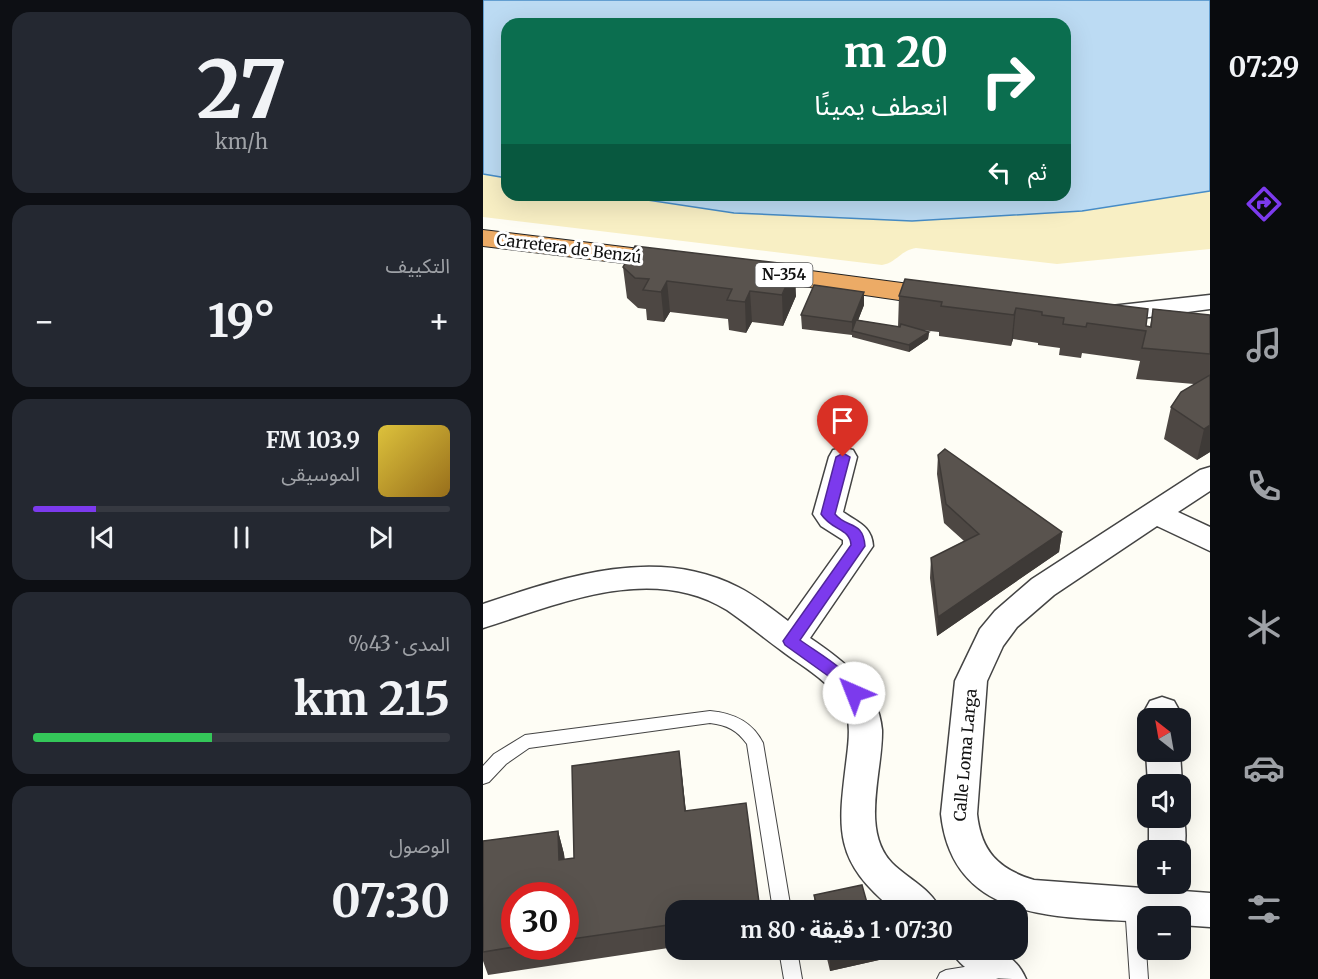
<!DOCTYPE html>
<html lang="ar">
<head>
<meta charset="utf-8">
<style>
	body { margin:0; font-family:Merriweather,"Noto Sans Arabic",serif; background:#242831; color:#f1f3f6; direction:rtl; height:100vh; display:flex; flex-direction:column; font-size:22px; white-space:nowrap }
	* { box-sizing:border-box; margin:0 }
	p { font-size:20px; color:#9ea1a6 }
	.icon { flex:none; width:33px; height:33px; fill:none; stroke:currentColor; stroke-width:2; stroke-linecap:round; stroke-linejoin:round }
	.map { position:relative; flex:1; overflow:hidden; direction:ltr }
	.drawer { display:flex; flex-direction:column; gap:12px; padding:12px; background:#0d0f14; width:483px }
	.drawer>* { flex:none }
	.top-card { position:absolute; left:18px; top:18px; width:570px; height:183px; border-radius:18px; box-shadow:0 6px 24px #0002; direction:rtl; background:#0b6e4f; color:#fff; overflow:hidden }
	.needle { width:39px; rotate:329deg }
	.fabs { position:absolute; left:654px; top:708px; display:grid; gap:12px }
	.fabs a { display:grid; place-items:center; width:54px; height:54px; border-radius:12px; background:#171b24; box-shadow:0 6px 24px #0002; font-size:30px }
	.speed { position:absolute; left:18px; top:882px; display:flex; gap:12px; font-size:30px; font-weight:700; text-align:center }
	.speed>* { display:grid; place-content:center; width:78px; height:78px; border-radius:50%; background:#171b24; box-shadow:0 6px 24px #0002; line-height:1 }
	.speed .limit { border:9px solid #d22; background:#fff; color:#111 }
	.pin { position:absolute; display:grid; place-items:center; width:51px; height:51px; color:#fff; margin:-62px -26px; border-radius:50% 50% 50% 0; rotate:-45deg; box-shadow:0 0 6px #0007 }
	.pin .icon { rotate:45deg }
	.me { position:absolute; width:66px; margin:-33px; rotate:316deg; stroke-linejoin:round; filter:drop-shadow(0 0 4px #0008) }
	.turn { display:flex; align-items:center; gap:21px; height:126px; padding:0 24px; font-size:27px }
	.turn .icon { width:78px; height:78px; stroke-width:2.5 }
	.turn b { display:block; font-size:42px; line-height:51px }
	.then { display:flex; align-items:center; height:57px; padding:0 24px; background:#0003; gap:12px; font-size:22px }
	.big { font-size:45px; font-weight:700; line-height:1.1 }
	.drawer .widget { flex:1; display:flex; flex-direction:column; justify-content:center; gap:9px; min-width:0; padding:0 21px; border-radius:18px; background:#242831 }
	.drawer .dial { align-items:center; gap:0 }
	.dial b { font-size:78px; line-height:1 }
	.song { display:flex; align-items:center; gap:18px }
	.cover { width:72px; height:72px; border-radius:9px; background:linear-gradient(135deg,hsl(50 70% 55%),hsl(40 70% 35%)) }
	.played { height:6px; border-radius:3px; background:linear-gradient(90deg,#7c3aed 15%,#363941 15%) }
	.keys { display:flex; justify-content:space-around; direction:ltr }
	.heat { display:flex; justify-content:space-between; align-items:center; font-size:33px; direction:ltr }
	.charge { height:9px; border-radius:4px; background:linear-gradient(90deg,#34c759 43%,#363941 0) }
	.trip { position:absolute; left:182px; top:900px; width:363px; height:60px; border-radius:18px; background:#171b24; box-shadow:0 6px 24px #0002; font-weight:700; line-height:60px; text-align:center; direction:rtl }
	main { display:flex; flex:1; min-height:0 }
	.dock { display:flex; flex-direction:column; width:108px; justify-content:space-around; align-items:center; background:#090b0e; color:#9ea1a6 }
	.dock .icon { width:42px; height:42px }
	.dock .active { color:#7c3aed }
	.dock b { font-size:27px; color:#f1f3f6 }
	.map>svg:first-child { display:block }
</style>
</head>
<body>
<main>
<nav class="dock">
<b>07:29</b>
<svg class="icon active" aria-label="directions" viewBox="0 0 24 24"><path d="M12 3l9 9-9 9-9-9zM9 14v-3h6M13 9l2 2-2 2"/></svg>
<svg class="icon" aria-label="music" viewBox="0 0 24 24"><path d="M9 18V5l10-2v13"/><circle cx="6" cy="18" r="3"/><circle cx="16" cy="16" r="3"/></svg>
<svg class="icon" aria-label="phone" viewBox="0 0 24 24"><path d="M5 4h4l2 5-3 2q2 4 5 5l2-3 5 2v4C11 20 4 13 5 4z"/></svg>
<svg class="icon" aria-label="climate" viewBox="0 0 24 24"><path d="M12 3v18M4 7l16 10M4 17L20 7"/></svg>
<svg class="icon" aria-label="car" viewBox="0 0 24 24"><path d="M5 17H2v-5l4-1 3-4h7l3 4 3 1v5h-3M9 17h6M6 11h13"/><circle cx="7" cy="17" r="2"/><circle cx="17" cy="17" r="2"/></svg>
<svg class="icon" aria-label="filters" viewBox="0 0 24 24"><path d="M4 7h16M4 17h16"/><circle cx="9" cy="7" r="2"/><circle cx="15" cy="17" r="2"/></svg>
</nav>
<div class="map">
<svg width="727" height="979" viewBox="0 0 727 979">
	<rect width="100%" height="100%" fill="#fefdf5"/>
	<path fill="#f8efc4" d="M0,174L24,178V195H130L251,213L429,221L599,211L727,191V249L574,264L433,248C418,250 413,263 399,265L0,217Z"/>
	<path fill="#bcdbf3" stroke="#478cc6" stroke-width="1.5" d="M0,0H727V191L599,211L429,221L251,213L131,195H582V24H24V178L0,174Z"/>
	<g fill="none" stroke-linecap="round" stroke-linejoin="round">
		<defs>
			<path id="lane" d="M227,711C250,713 269,721 280,743L308,910H290L264,744C254,730 244,725 227,723L46,748L23,764L6,782L0,784V766L11,754L42,735Z
				M651,897L657,899L660,905L665,979H647L642,905L645,899Z
				M296,950H314L319,979H301Z
				M512,962L518,965L521,971L518,977L513,979H454L457,973L463,970Z"/>
			<path id="street" d="M727,295V309L628,322L619,319L616,314L619,309L628,306Z
				M360,448L370,450L374,457L360,512C374,522 389,526 390,546L327,638C361,661 395,686 399,730C400,771 377,830 409,863C425,879 450,890 457,910H411C349,860 355,829 364,756C366,740 368,721 361,706C348,682 320,667 299,651C281,638 263,623 244,610C168,563 76,604 0,628V604C81,577 173,545 255,587C273,596 289,609 305,621L360,544V540L338,526L330,514L346,457L350,450Z
				M727,467V491L695,512L727,527V551L674,526L571,595L534,627L520,646L504,681L494,814C498,851 515,869 551,880L727,893V927L698,925V916H664V922C579,916 470,925 458,814L472,681L497,629L512,611L549,579L717,470Z
				M679,697L691,701L696,710L695,718H664V722L662,710L667,701Z
				M664,749V752H697L699,784L698,788V784H665L663,752Z
				M698,811C704,825 704,846 698,859V850H666V818H698Z
				M468,950C500,947 528,945 543,979C509,979 484,979 468,950Z"/>
			<path id="highway" d="M0,230L190,253L200,255L204,261L200,267L190,269L0,246Z
				M268,263L464,289L474,292L478,298L474,304L464,307L258,277L254,271L258,265Z"/>
		</defs>
		<use href="#lane" stroke="#444" stroke-width="2"/>
		<use href="#street" stroke="#444" stroke-width="3"/>
		<use href="#highway" stroke="#222" stroke-width="2"/>
		<use href="#lane" fill="#fff" fill-rule="evenodd"/>
		<use href="#street" fill="#fff" fill-rule="evenodd"/>
		<use href="#highway" fill="#ecab66" fill-rule="evenodd"/>
	</g>
	<path fill="#4d4743" fill-rule="evenodd" d="M140,267L313,296L300,326L269,322L263,333L246,330L245,319L187,312L181,322L164,320L163,309L155,308L144,298Z
		M422,279L667,327L670,309L727,315V452L714,460L681,439L688,407L711,384L653,379L657,361L599,353L598,358L576,355L577,348L555,345V343L530,339L528,346L456,336V332L438,330L446,332L445,339L426,352L369,337V335L319,329L318,315L381,292V305L375,320L415,327L416,296Z
		M455,455L579,532L576,552L454,636L447,578L448,558L481,541L461,523L454,474Z
		M196,751L203,811L192,910V947L5,975L0,961V841L75,831L81,854L82,860L91,858ZM82,896V946H32Z
		M331,895L386,910H332Z
		M342,950H396V960L347,971Z"/>
	<path fill="#3e3a37" d="M312,265L313,296L300,326L299,295Z
		M184,281L187,312L181,322L178,292Z
		M267,291L269,322L263,333L262,302Z
		M381,292V305L371,331H369V322Z
		M533,308L530,339L528,346L531,315Z
		M446,332L445,339L426,352V345Z
		M727,425V452L714,460L721,429Z
		M579,532L576,552L454,636L455,617Z
		M196,751L199,775L205,835L202,811Z
		M75,831L81,854L82,883L76,860Z
		M389,950H396V960L347,971V959Z"/>
	<path fill="#59534e" stroke="#3e3a37" stroke-width="1.5" d="M152,246L312,265L299,295L267,291L262,302L244,300L249,289L184,281L178,292L160,290L166,279L152,278L140,267Z
		M422,279L665,309L663,326L668,327L670,309L727,315V354L659,348L663,331L604,323L603,327L580,324L581,318L559,315V312L533,308L531,315L458,306L459,302L416,296Z
		M331,285L381,292L369,322L318,315Z
		M373,320L417,327L418,324L446,332L426,345L369,331Z
		M727,375V425L721,429L688,407L698,392Z
		M462,449L579,532L455,617L448,558L496,534L463,504L455,455Z
		M196,751L202,811L263,803L277,910H192V924L82,940V896H32V946H37L0,952V841L75,831L76,860L91,858L89,766Z
		M379,885L386,910H335L331,895Z
		M345,950H389L347,959Z"/>
	<path fill="#7c3aed" stroke="#51269a" stroke-width="1.5" d="M360,453L367,457L352,514C364,529 380,520 382,546L317,640C338,655 366,670 379,693L376,698L371,700L365,698L348,678L302,645L300,641L368,545C367,528 349,531 338,514L353,457Z"/>
	<g text-anchor="middle" stroke-width="6" stroke-linejoin="round" paint-order="stroke">
		<rect fill="#fff" stroke="#585858" stroke-width="1.5" x="272.5" y="263" width="57" height="24" rx="4.5"/>
		<g font-size="15" font-weight="bold" fill="#111">
			<text x="301" y="280">N-354</text>
		</g>
		<g font-size="16" fill="#111" stroke="#fff">
			<text transform="translate(86 248) rotate(7)" y="6">Carretera de Benzú</text>
			<text transform="translate(482 755) rotate(-85)" y="6">Calle Loma Larga</text>
		</g>
	</g>
</svg>
<div class="fabs">
<a><svg class="needle" viewBox="-14 -14 28 28"><path d="M0-13l5 13h-10z" fill="#e53935"/><path d="M0 13l5-13h-10z" fill="#9ea1a6"/></svg></a>
<a><svg class="icon" aria-label="sound" viewBox="0 0 24 24"><path d="M4 9h4l5-4v14l-5-4H4zM17 9q2 3 0 6"/></svg></a>
<a>+</a>
<a>−</a>
</div>
<div class="speed"><div class="limit">30</div></div>
<div class="pin" style="left:360px;top:457px;background:#d93025"><svg class="icon" aria-label="arrive" viewBox="0 0 24 24"><path d="M6 21V4h12l-3 4 3 4H6"/></svg></div>
<svg class="me" style="left:371px;top:693px" viewBox="-20 -20 40 40"><circle r="19" fill="#fff"/><path d="M0-13L10 11 0 6-10 11z" fill="#7c3aed"/></svg>
<div class="trip">07:30 · 1 دقيقة · 80 m</div>
<div class="top-card">
<div class="turn"><svg class="icon" aria-label="right" viewBox="0 0 24 24"><path d="M7 20v-9h11M14 6l5 5-5 5"/></svg><div><b>20 m</b>انعطف يمينًا</div></div>
<div class="then">ثم<svg class="icon" aria-label="left" viewBox="0 0 24 24"><path d="M17 20v-9H6M10 6l-5 5 5 5"/></svg></div>
</div>
</div>
<section class="drawer">
<div class="widget dial"><b>27</b><p>km/h</p></div>
<div class="widget"><p>التكييف</p>
<div class="heat"><a>−</a><b class="big">19°</b><a>+</a></div>
</div>
<div class="widget">
<div class="song"><i class="cover"></i><div><b>103.9 FM</b><p>الموسيقى</p></div></div>
<div class="played"></div>
<div class="keys"><svg class="icon" aria-label="previous" viewBox="0 0 24 24"><path d="M18 5L8 12l10 7zM5 5v14"/></svg><svg class="icon" aria-label="pause" viewBox="0 0 24 24"><path d="M8 5v14M16 5v14"/></svg><svg class="icon" aria-label="next" viewBox="0 0 24 24"><path d="M6 5l10 7-10 7zM19 5v14"/></svg></div>
</div>
<div class="widget"><p>المدى · 43%</p><b class="big">215 km</b><div class="charge"></div></div>
<div class="widget"><p>الوصول</p><b class="big">07:30</b></div>
</section>
</main>
</body>
</html>
